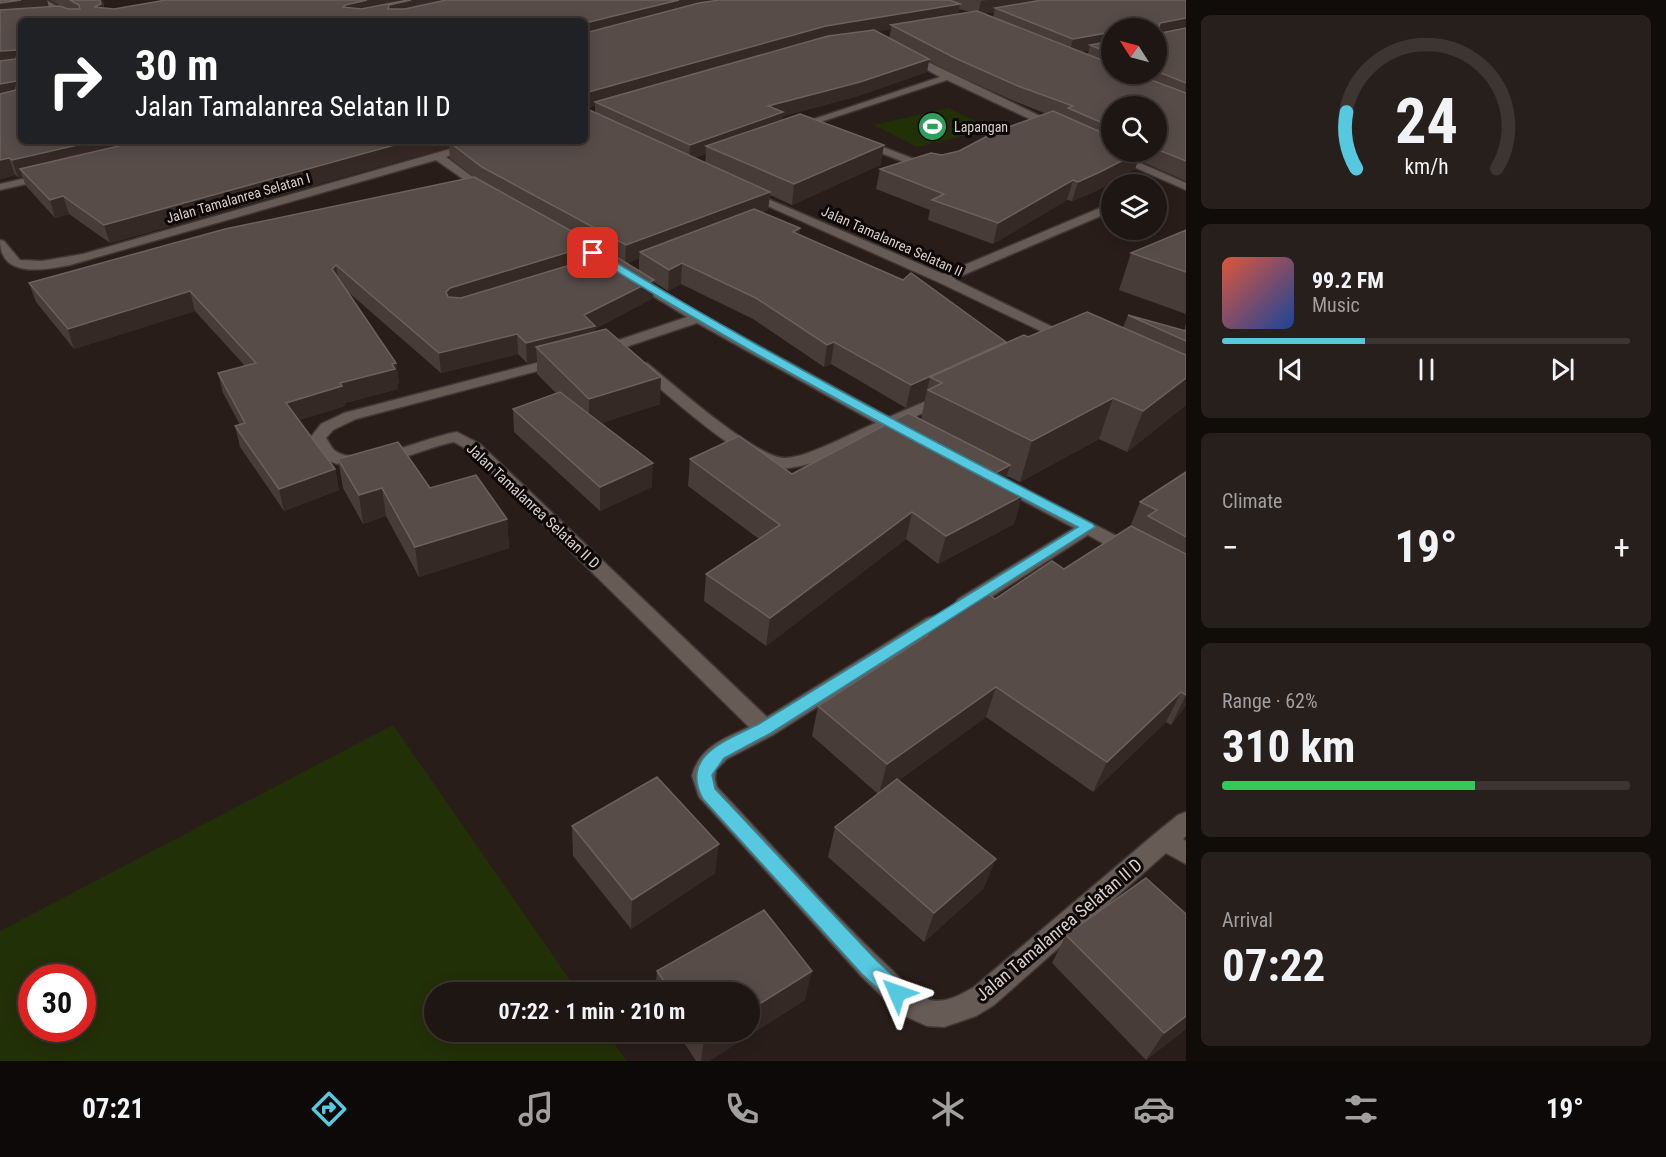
<!DOCTYPE html>
<html lang="en">
<head>
<meta charset="utf-8">
<style>
	body { margin:0; font-family:"Roboto Condensed",sans-serif; background:#261f1c; color:#f1f3f6; height:100vh; display:flex; flex-direction:column; font-size:22px; white-space:nowrap }
	* { box-sizing:border-box; margin:0 }
	p { font-size:20px; color:#a19fa0 }
	.icon { flex:none; width:33px; height:33px; fill:none; stroke:currentColor; stroke-width:2; stroke-linecap:round; stroke-linejoin:round }
	.map { position:relative; flex:1; overflow:hidden }
	.drawer { display:flex; flex-direction:column; gap:15px; padding:15px; background:#100c0a; width:480px }
	.drawer>* { flex:none }
	.guide { position:absolute; left:18px; top:18px; width:570px; height:126px; border-radius:9px; box-shadow:0 3px 15px #0003,0 0 0 2px #3c3533; background:#202124; color:#fff; overflow:hidden }
	.needle { width:39px; rotate:306deg }
	.buttons { position:absolute; left:1101px; top:18px; display:grid; gap:12px }
	.buttons a { display:grid; place-items:center; width:66px; height:66px; border-radius:50%; background:#1e1613; box-shadow:0 3px 15px #0003,0 0 0 2px #3c3533; font-size:30px }
	.speed { position:absolute; left:18px; top:964px; display:flex; gap:12px; font-size:30px; font-weight:700; text-align:center }
	.speed>* { display:grid; place-content:center; width:78px; height:78px; border-radius:50%; background:#1e1613; box-shadow:0 3px 15px #0003,0 0 0 2px #3c3533; line-height:1 }
	.speed .limit { border:9px solid #d22; background:#fff; color:#111 }
	.pin { position:absolute; display:grid; place-items:center; width:51px; height:51px; color:#fff; margin:-26px; border-radius:12px; box-shadow:0 3px 9px #0006 }
	.me { position:absolute; width:66px; margin:-33px; rotate:313deg; stroke-linejoin:round; filter:drop-shadow(0 0 4px #0008) }
	.turn { display:flex; align-items:center; gap:21px; height:126px; padding:0 18px; font-size:27px }
	.turn .icon { width:78px; height:78px; stroke-width:2.5 }
	.turn b { display:block; font-size:42px; line-height:51px }
	.big { font-size:45px; font-weight:700; line-height:1.1 }
	.drawer .widget { flex:1; display:flex; flex-direction:column; justify-content:center; gap:9px; min-width:0; padding:0 21px; border-radius:9px; background:#261f1c }
	.drawer .dial { align-items:center; gap:0 }
	.dial svg { height:156px; overflow:visible; fill:none; stroke:#3c3533; stroke-width:7; stroke-linecap:round; text-anchor:middle }
	.dial text { fill:#f1f3f6; stroke:none }
	.song { display:flex; align-items:center; gap:18px }
	.cover { width:72px; height:72px; border-radius:9px; background:linear-gradient(135deg,hsl(10 70% 55%),hsl(220 70% 35%)) }
	.played { height:6px; border-radius:3px; background:linear-gradient(90deg,#56c9e0 35%,#3c3533 35%) }
	.keys { display:flex; justify-content:space-around; direction:ltr }
	.heat { display:flex; justify-content:space-between; align-items:center; font-size:33px; direction:ltr }
	.charge { height:9px; border-radius:4px; background:linear-gradient(90deg,#34c759 62%,#3c3533 0) }
	.trip { position:absolute; left:424px; top:982px; width:336px; height:60px; border-radius:30px; background:#1e1613; box-shadow:0 3px 15px #0003,0 0 0 2px #3c3533; font-weight:700; line-height:60px; text-align:center }
	.tab-bar { display:flex; height:96px; justify-content:space-around; align-items:center; background:#0c0908; color:#a19fa0 }
	.tab-bar .icon { width:42px; height:42px }
	.tab-bar .current { color:#56c9e0 }
	.tab-bar b { font-size:27px; color:#f1f3f6 }
	main { display:flex; flex:1; min-height:0 }
	.map>svg:first-child { display:block }
</style>
</head>
<body>
<main>
<div class="map">
<svg width="1186" height="1061" viewBox="0 0 1186 1061">
	<rect width="100%" height="100%" fill="#281d19"/>
	<path fill="#223008" fill-rule="evenodd" d="M948,108L992,129L917,147L874,125Z
		M393,725L579,993H435V1032H606L627,1061H0V931ZM32,978H82V1029H32Z"/>
	<g fill="none" stroke-linecap="round" stroke-linejoin="round">
		<defs>
			<path id="street" d="M36,0H46L82,21H72Z
				M907,52L1061,126L1062,128L1053,130L947,80L799,129L790,127L940,77L904,57L903,55Z
				M862,139L935,167L937,169L935,171H927L858,144V140Z
				M478,141H495L446,157L490,190V194L486,195L436,160L70,265C44,270 0,279 0,240L4,241L20,260L42,261L83,254Z
				M1115,152L1186,183V190L1111,157V153Z
				M48,173L52,174V178L0,190V184Z
				M747,190L943,274L1112,203V211L954,279L1073,337L1075,340L1068,344L938,282L743,195V191Z
				M575,239L703,315L889,417L940,395H950L953,398L950,401L901,423L918,435L916,438H904L887,429C857,443 823,464 789,468C750,473 668,394 637,369L635,366L637,363H647C672,383 758,460 786,458C809,457 853,432 876,423L697,323L605,354H595L593,351L595,348L687,317L571,246L569,243L571,240Z
				M559,357L564,358L566,361L564,364L356,419L333,430L326,438C329,442 331,447 334,450C360,471 426,436 457,432L480,444L767,717L927,618L934,616L941,618L944,623L941,628L773,735L727,759L716,770L715,779L717,787C775,848 831,913 892,970C902,980 914,995 927,999C944,1005 960,995 974,987L1157,832L1178,815L1186,812V836L1183,839L1186,841V864L1166,853L994,1005L976,1016L944,1027L927,1026L900,1014L861,976L699,797L692,776C699,747 725,738 749,727L468,450L454,442L449,443C413,452 356,481 323,457C317,453 314,444 310,438L321,424L344,413Z
				M983,467L1138,547L1140,551L1138,555H1124L1088,535L972,609L965,611L958,609L955,604L958,599L1074,528L977,476L975,472L977,468Z"/>
		</defs>
		<use href="#street" stroke="#403735" stroke-width="3"/>
		<use href="#street" fill="#675b56" fill-rule="evenodd"/>
	</g>
	<path fill="#483c38" fill-rule="evenodd" d="M0,0L49,6H61L50,0H103L104,8L114,9L166,0H1186V181L1138,160L1135,169L1094,192L1072,201L1067,200L993,244L928,220L930,210L876,189L880,169L959,151L1047,114L1014,101L952,73L929,61L927,72L858,96L783,116L782,120L884,145L880,165L792,205L770,195L768,210L761,212L800,228L799,234L1006,343L1028,337L1123,327L1128,315L1184,331L1186,323V405L1127,452L1099,439L1020,482L1007,476L1004,485L1022,496L1014,524L938,564L906,539L766,646L704,601L706,574L759,539L688,486L690,459L792,474L921,420L925,399L906,408L831,364L824,367L753,319L681,284L668,291L654,282L653,298L595,329V332L660,404L601,423L652,487L600,511L514,432L513,409L556,393L537,374V360L527,363L518,354L441,373L347,291L396,363L399,383L397,384L398,389L345,403V406L299,420L335,469L339,490L284,511L240,447L235,426L240,425L223,393L218,373L245,366L195,311L74,349L36,302L29,283L474,177L450,158L449,147L110,243L69,214L55,218L26,186L22,176L18,177L15,175L0,179ZM959,9L970,12L958,14ZM994,12L993,18L983,14ZM585,21V141H21ZM1112,28H1156V74H1112ZM891,29L889,38L877,31ZM1089,50L1087,55L1080,52ZM595,106V113L586,109ZM1112,106H1156V152H1112ZM706,154L705,163L694,158ZM595,247L608,254L595,257ZM639,258V271L627,263Z
		M1186,230V314L1119,290L1131,253Z
		M338,459L430,488L507,519L509,548L419,577L386,516L363,524L343,488Z
		M1186,472V705L1171,725L1166,722L1093,792L986,717L899,780L984,888L924,942L828,857L835,827L878,794L812,736L818,706L912,645L917,626L995,599L1064,569L1130,527L1140,502Z
		M572,826L715,873L631,929L573,856Z
		M1186,914V1029L1146,1060L1052,963L1066,935Z
		M657,971L805,1000L709,1061H696L677,1032H750V993H655Z"/>
	<path fill="#352925" d="M21,0H47L50,11L0,17V3Z
		M100,0H103L104,18L94,7Z
		M367,0H471L346,19L343,7L345,5Z
		M679,0H749L585,38V23Z
		M988,0H1071L995,8L994,12L978,15L981,1Z
		M960,4L957,18L891,25V29L824,40L595,102V106L585,109V93L826,26Z
		M1186,18V32L1156,37L1160,23Z
		M1112,32V46L1090,45L1089,50L1069,54L1073,39Z
		M18,50L21,60L0,66V51Z
		M929,59L927,72L858,96L783,116L782,127L706,146V154L689,160L690,145L768,106Z
		M17,81L21,92L0,101V84Z
		M95,141H170L20,169L22,176L18,177L12,160Z
		M409,141H448L449,147L110,243L104,225Z
		M884,145L880,165L792,205L794,184Z
		M1139,152H1141L1135,169L1094,192L1072,201L1078,182Z
		M9,158L15,175L0,179V160Z
		M1073,180L1067,200L993,244L998,223Z
		M770,192L768,210L646,256L640,252L639,258L625,264L626,245Z
		M63,196L69,214L55,218L50,200Z
		M800,228L797,249L793,232Z
		M595,244V262L448,311L446,292L450,288Z
		M682,263L681,284L668,291L669,270Z
		M336,265L339,284L332,269Z
		M654,280L653,298L595,329V345L536,347L537,360L527,363L526,343Z
		M190,291L195,311L74,349L68,329Z
		M517,334L518,354L441,373L439,353Z
		M834,342L831,364L824,367L827,345Z
		M1006,342L942,383L930,377L925,399L906,408L911,385Z
		M396,363L399,383L397,384L398,389L345,403V406L290,423L286,403Z
		M661,377L660,404L589,427V399Z
		M1186,378V405L1127,452L1143,411Z
		M1113,398L1099,439L1020,482L1032,441Z
		M653,463L652,487L600,511V487Z
		M1010,465L1002,492L990,476Z
		M335,469L339,490L284,511L279,489Z
		M382,488L386,516L363,524L359,495Z
		M1022,496L1014,524L938,564L946,536Z
		M912,512L906,539L766,646L770,618Z
		M507,519L509,548L419,577L415,547Z
		M996,687L986,717L879,794L887,764Z
		M1181,692L1166,722L1093,792L1107,762Z
		M1186,695V705L1171,725Z
		M719,844L715,873L631,929L632,900Z
		M996,859L984,888L924,942L934,913Z
		M812,971L805,1000L709,1061H701L704,1039L715,1032H750V1010Z
		M1186,1016V1029L1146,1060L1164,1033Z"/>
	<path fill="#574c48" stroke="#6b615d" stroke-width="1.5" d="M0,0H21L0,3Z
		M70,0H100L101,4L94,7L114,9L166,0H367L345,5L343,7L361,9L408,0H411L389,5L388,9H405L446,0H679L585,23V21H21V141H95L12,160L9,158L0,160V94L16,90L17,81L0,84V61L16,59L18,50L0,51V10L60,6L68,9H80L79,5Z
		M719,0H949L960,4L826,26L585,93V33L699,3Z
		M1042,0H1186V18L1160,23L1158,31L1161,33L1186,28V83L1156,71V28H1112V32L1073,39L995,8Z
		M977,11L1112,64V74H1135L1186,93V161L1156,149V106H1112V127L1068,108L1073,106L1018,86L955,58L891,25Z
		M874,30L929,59L860,82L768,106L783,112L690,145L595,102L828,36Z
		M1112,41V54L1090,45Z
		M585,108L770,192L626,245L482,167L448,141H585Z
		M1053,111L1112,137V152H1139L1100,172L1078,182L1073,180L998,223L932,200L944,194L880,169L931,153L942,155L959,151L995,132Z
		M800,114L884,145L794,184L706,146Z
		M140,141H409L104,225L63,196L50,200L20,169Z
		M474,177L595,244L450,288L446,292L448,297L461,298L610,253L654,280L584,315L595,326L526,343L517,334L439,353L336,265L332,269L396,363L392,364L395,369L340,383L342,386L286,403L335,469L279,489L235,426L245,423L218,373L256,363L190,291L68,329L29,283L225,229Z
		M754,209L800,228L793,232L903,280L911,273L1006,342L911,385L834,342L827,345L756,298L682,263L669,270L640,252Z
		M1186,230V272L1131,253Z
		M1087,312L1186,355V378L1143,411L1113,398L1032,441L928,390L942,383L930,377L1024,335L1028,337Z
		M1128,315L1186,331V330V341Z
		M606,329L661,377L589,399L536,347Z
		M560,392L653,463L600,487L513,409Z
		M908,413L1010,465L990,476L1022,496L946,536L912,512L770,618L706,574L780,525L690,459L739,436L792,474Z
		M398,442L430,488L476,475L507,519L415,547L382,488L359,495L338,459Z
		M1186,472V537L1148,516L1157,510L1140,502Z
		M1131,526L1186,554V695L1181,692L1107,762L996,687L887,764L818,706L928,635L917,626L983,590L995,599L1052,561L1064,569Z
		M657,777L719,844L632,900L572,826Z
		M897,779L996,859L934,913L835,827Z
		M1146,878L1186,914V1016L1164,1033L1066,935Z
		M764,910L812,971L750,1010V993H672L657,971Z
		M699,1032H715L704,1039Z"/>
	<path fill="#56c9e0" stroke="#388392" stroke-width="1.5" d="M590,251H597C758,350 925,437 1093,524L1095,527L771,733L724,758L712,775L715,789L877,961L904,986L907,993L904,999L897,1002L889,999L862,974L703,799C679,755 728,740 759,724L1078,527C912,441 748,353 590,255Z"/>
	<defs>
		<symbol id="stadium-disc" viewBox="-11 -11 22 22"><circle r="9.5" fill="#2e9e5b" stroke="#0d0807"/><path d="M0-5a6.5 5 0 1 0 0 10a6.5 5 0 1 0 0-10ZM-3.5-1.8h7v3.6h-7Z" fill="#fff"/></symbol>
	</defs>
	<g fill-rule="evenodd">
		<use href="#stadium-disc" x="916" y="110" width="33" height="33"/>
	</g>
	<g text-anchor="middle" stroke-width="6" stroke-linejoin="round" paint-order="stroke">
		<g font-size="14" fill="#d7d0cd" stroke="#0d0807" text-anchor="start">
			<text x="954" y="132">Lapangan</text>
		</g>
		<g font-size="14" fill="#d7d0cd" stroke="#0d0807">
			<text transform="translate(238 198) rotate(-16)" y="5">Jalan Tamalanrea Selatan I</text>
			<text transform="translate(892 241) rotate(24)" y="5">Jalan Tamalanrea Selatan II</text>
		</g>
		<g font-size="15" fill="#d7d0cd" stroke="#0d0807">
			<text transform="translate(533 506) rotate(43)" y="5">Jalan Tamalanrea Selatan II D</text>
		</g>
		<g font-size="18" fill="#d7d0cd" stroke="#0d0807">
			<text transform="translate(1059 930) rotate(-40)" y="6">Jalan Tamalanrea Selatan II D</text>
		</g>
	</g>
</svg>
<div class="buttons">
<a><svg class="needle" viewBox="-14 -14 28 28"><path d="M0-13l5 13h-10z" fill="#e53935"/><path d="M0 13l5-13h-10z" fill="#a19fa0"/></svg></a>
<a><svg class="icon" aria-label="search" viewBox="0 0 24 24"><circle cx="10" cy="10" r="6"/><path d="M15 15l6 6"/></svg></a>
<a><svg class="icon" aria-label="layers" viewBox="0 0 24 24"><path d="M12 4l9 5-9 5-9-5zM3 14l9 5 9-5"/></svg></a>
</div>
<div class="speed"><div class="limit">30</div></div>
<div class="pin" style="left:593px;top:253px;background:#d93025"><svg class="icon" aria-label="arrive" viewBox="0 0 24 24"><path d="M6 21V4h12l-3 4 3 4H6"/></svg></div>
<svg class="me" style="left:897px;top:993px" viewBox="-20 -20 40 40"><path d="M0-17L14 15 0 8-14 15z" fill="#56c9e0" stroke="#fff" stroke-width="4"/></svg>
<div class="trip">07:22 · 1 min · 210 m</div>
<div class="guide">
<div class="turn"><svg class="icon" aria-label="right" viewBox="0 0 24 24"><path d="M7 20v-9h11M14 6l5 5-5 5"/></svg><div><b>30 m</b>Jalan Tamalanrea Selatan II D</div></div>
</div>
</div>
<section class="drawer">
<div class="widget dial"><svg viewBox="0 0 100 80">
<path d="M14 69A42 42 0 1 1 86 69"/>
<path d="M14 69A42 42 0 0 1 9 40" stroke="#56c9e0"/>
<text x="50" y="56" font-size="32" font-weight="700">24</text>
<text x="50" y="72" font-size="11">km/h</text>
</svg></div>
<div class="widget">
<div class="song"><i class="cover"></i><div><b>99.2 FM</b><p>Music</p></div></div>
<div class="played"></div>
<div class="keys"><svg class="icon" aria-label="previous" viewBox="0 0 24 24"><path d="M18 5L8 12l10 7zM5 5v14"/></svg><svg class="icon" aria-label="pause" viewBox="0 0 24 24"><path d="M8 5v14M16 5v14"/></svg><svg class="icon" aria-label="next" viewBox="0 0 24 24"><path d="M6 5l10 7-10 7zM19 5v14"/></svg></div>
</div>
<div class="widget"><p>Climate</p>
<div class="heat"><a>−</a><b class="big">19°</b><a>+</a></div>
</div>
<div class="widget"><p>Range · 62%</p><b class="big">310 km</b><div class="charge"></div></div>
<div class="widget"><p>Arrival</p><b class="big">07:22</b></div>
</section>
</main>
<nav class="tab-bar">
<b>07:21</b>
<svg class="icon current" aria-label="directions" viewBox="0 0 24 24"><path d="M12 3l9 9-9 9-9-9zM9 14v-3h6M13 9l2 2-2 2"/></svg>
<svg class="icon" aria-label="music" viewBox="0 0 24 24"><path d="M9 18V5l10-2v13"/><circle cx="6" cy="18" r="3"/><circle cx="16" cy="16" r="3"/></svg>
<svg class="icon" aria-label="phone" viewBox="0 0 24 24"><path d="M5 4h4l2 5-3 2q2 4 5 5l2-3 5 2v4C11 20 4 13 5 4z"/></svg>
<svg class="icon" aria-label="climate" viewBox="0 0 24 24"><path d="M12 3v18M4 7l16 10M4 17L20 7"/></svg>
<svg class="icon" aria-label="car" viewBox="0 0 24 24"><path d="M5 17H2v-5l4-1 3-4h7l3 4 3 1v5h-3M9 17h6M6 11h13"/><circle cx="7" cy="17" r="2"/><circle cx="17" cy="17" r="2"/></svg>
<svg class="icon" aria-label="filters" viewBox="0 0 24 24"><path d="M4 7h16M4 17h16"/><circle cx="9" cy="7" r="2"/><circle cx="15" cy="17" r="2"/></svg>
<b>19°</b>
</nav>
</body>
</html>
